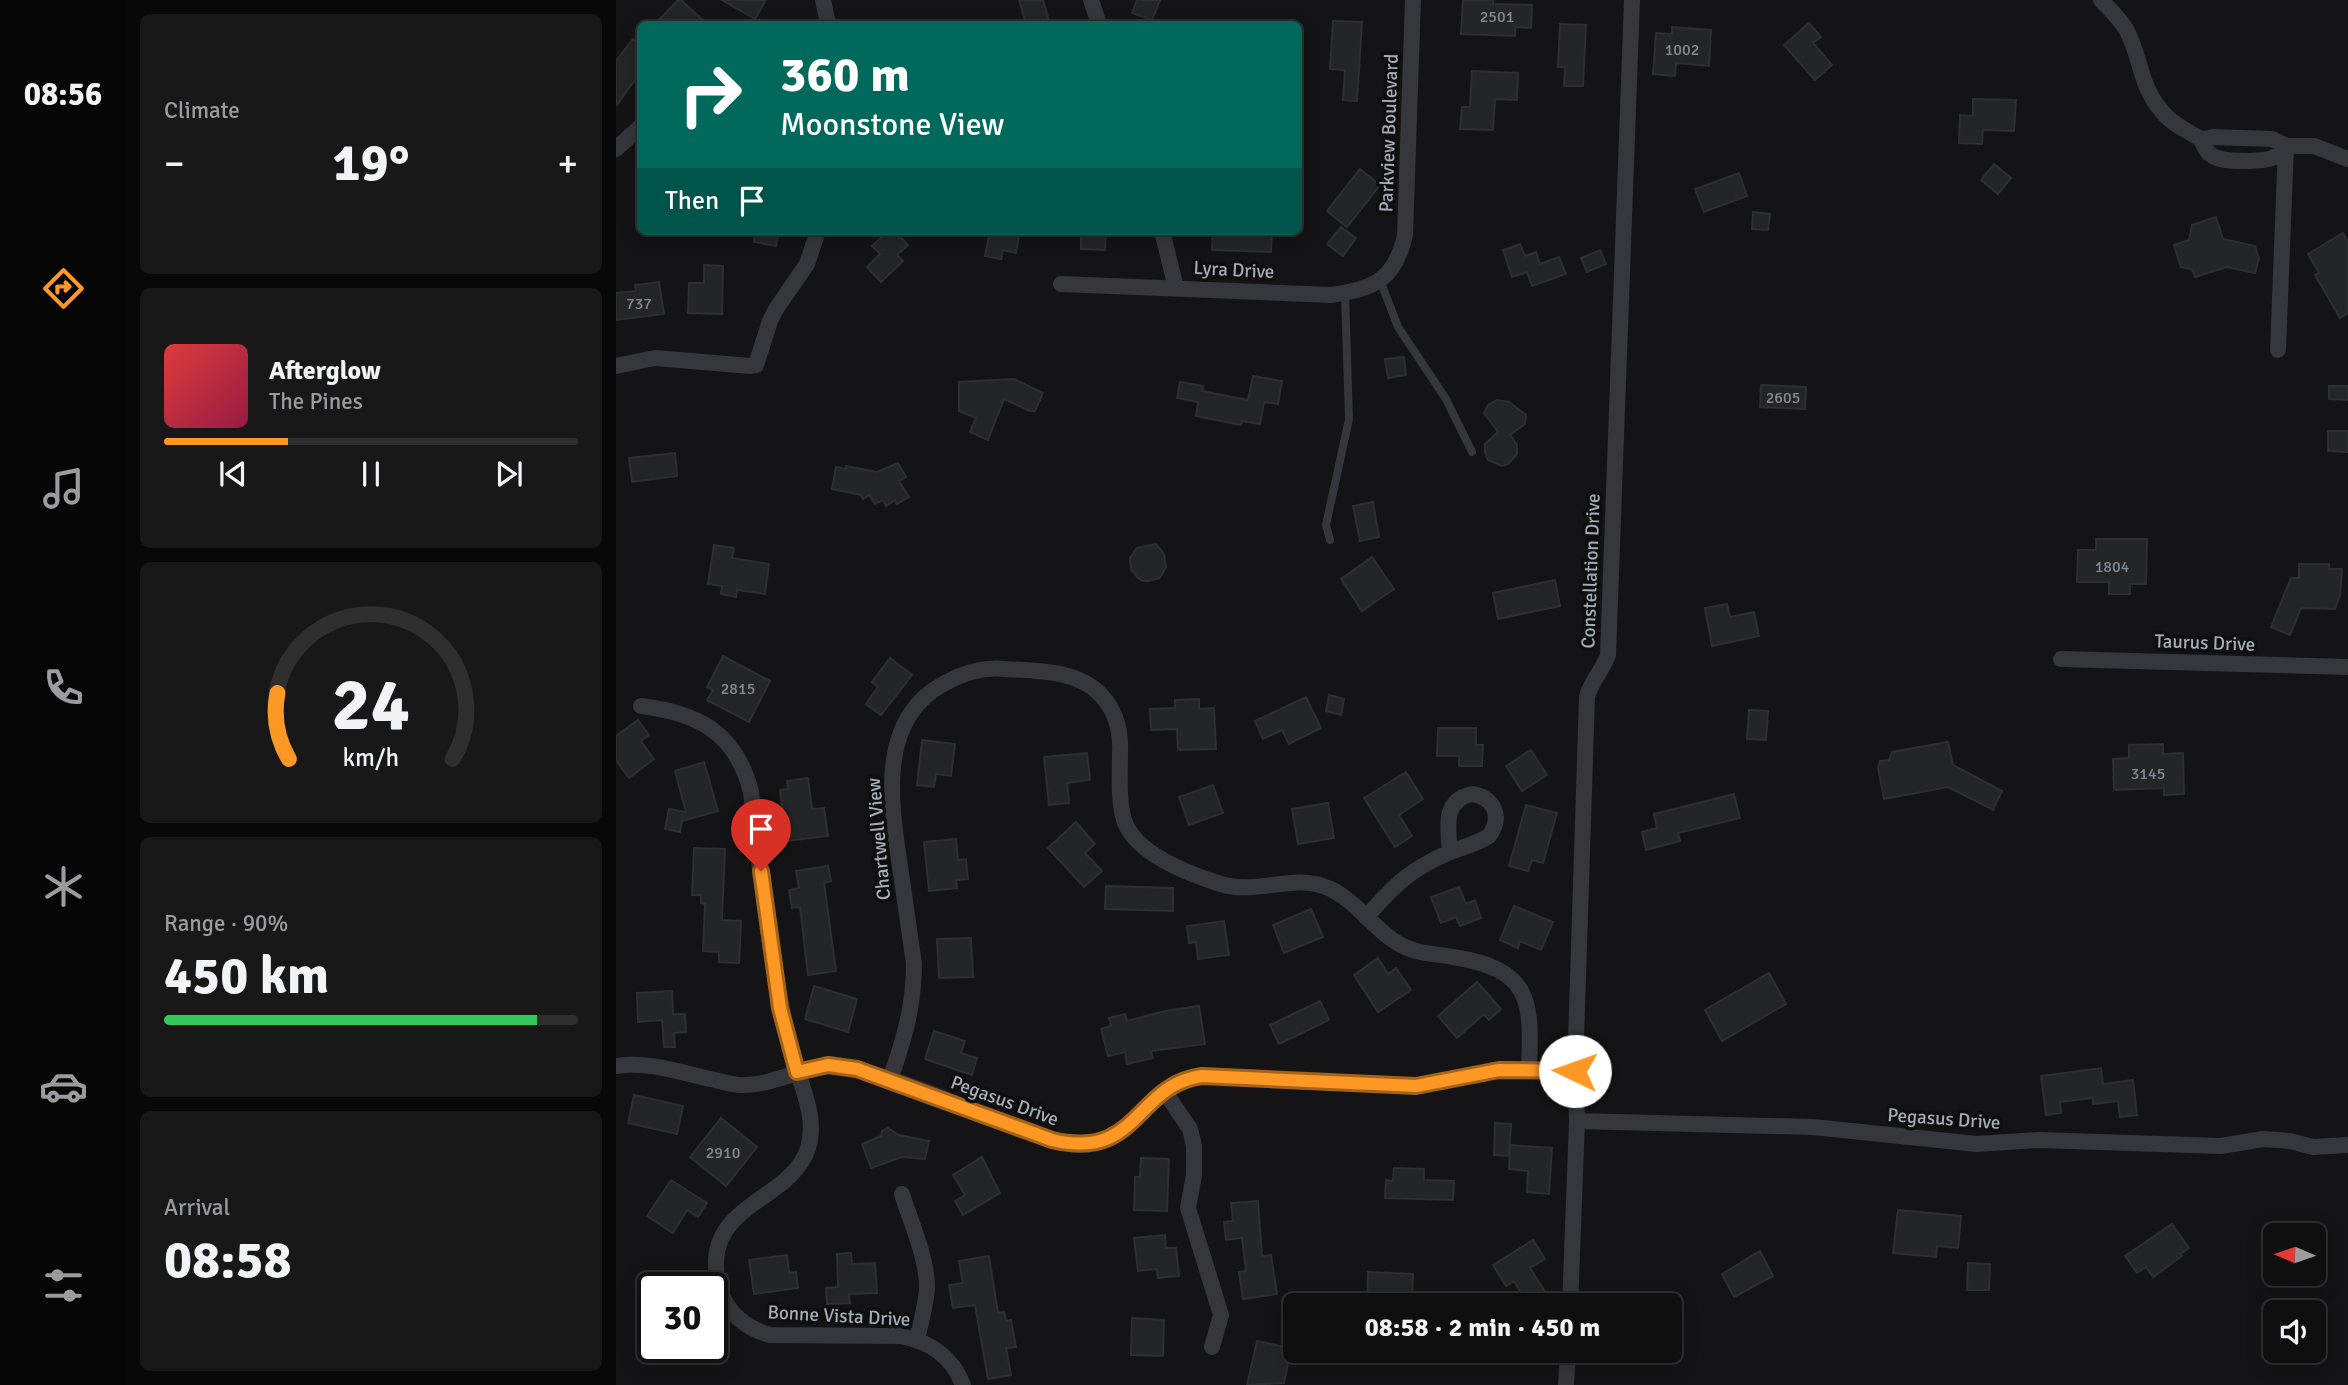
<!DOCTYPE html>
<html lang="en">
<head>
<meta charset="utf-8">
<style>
	body { margin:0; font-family:Signika,sans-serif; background:#181819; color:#f1f3f6; height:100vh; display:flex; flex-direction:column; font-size:26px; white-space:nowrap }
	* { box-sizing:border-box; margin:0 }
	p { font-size:23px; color:#9b9c9f }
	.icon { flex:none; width:38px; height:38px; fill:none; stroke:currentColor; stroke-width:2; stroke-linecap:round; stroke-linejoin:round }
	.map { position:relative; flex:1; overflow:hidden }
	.drawer { display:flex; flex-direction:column; gap:14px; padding:14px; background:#080809; width:490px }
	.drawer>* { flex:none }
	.hud { position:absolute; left:21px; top:21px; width:665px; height:214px; border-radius:10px; box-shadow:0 4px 18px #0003,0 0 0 2px #2f2f30; background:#00695c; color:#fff; overflow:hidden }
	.needle { width:46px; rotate:272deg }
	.tools { position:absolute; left:1647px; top:1223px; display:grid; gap:14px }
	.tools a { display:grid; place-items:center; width:63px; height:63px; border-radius:10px; background:#0f0f10; box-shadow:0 4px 18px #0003,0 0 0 2px #2f2f30; font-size:35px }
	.speed { position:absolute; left:21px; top:1272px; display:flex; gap:14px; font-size:35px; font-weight:700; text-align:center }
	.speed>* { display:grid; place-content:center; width:91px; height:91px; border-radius:50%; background:#0f0f10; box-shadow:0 4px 18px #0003,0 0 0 2px #2f2f30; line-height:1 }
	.speed .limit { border:4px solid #111; border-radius:10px; background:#fff; color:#111 }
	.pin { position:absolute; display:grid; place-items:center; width:60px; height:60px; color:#fff; margin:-72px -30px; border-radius:50% 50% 50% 0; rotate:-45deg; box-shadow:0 0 7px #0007 }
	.pin .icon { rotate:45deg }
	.me { position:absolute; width:77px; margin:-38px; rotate:273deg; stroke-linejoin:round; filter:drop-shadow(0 0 5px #0008) }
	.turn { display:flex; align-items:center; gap:24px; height:147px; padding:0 28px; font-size:32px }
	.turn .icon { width:91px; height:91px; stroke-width:2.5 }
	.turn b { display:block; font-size:49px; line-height:60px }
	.then { display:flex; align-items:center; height:66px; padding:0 28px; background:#0003; gap:14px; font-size:26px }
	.big { font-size:52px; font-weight:700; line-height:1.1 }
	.drawer .card { flex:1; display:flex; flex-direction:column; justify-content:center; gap:10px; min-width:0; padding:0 24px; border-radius:10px; background:#181819 }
	.drawer .dial { align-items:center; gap:0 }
	.dial svg { height:182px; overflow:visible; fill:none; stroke:#2f2f30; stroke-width:7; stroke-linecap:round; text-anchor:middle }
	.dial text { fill:#f1f3f6; stroke:none }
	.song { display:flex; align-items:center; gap:21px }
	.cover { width:84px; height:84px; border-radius:10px; background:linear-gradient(135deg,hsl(0 70% 55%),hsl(340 70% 35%)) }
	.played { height:7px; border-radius:4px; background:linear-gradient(90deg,#fe9825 30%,#2f2f30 30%) }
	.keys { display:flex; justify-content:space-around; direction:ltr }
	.heat { display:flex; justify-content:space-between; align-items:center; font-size:38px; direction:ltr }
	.charge { height:10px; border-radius:5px; background:linear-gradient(90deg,#34c759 90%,#2f2f30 0) }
	.trip { position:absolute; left:667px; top:1293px; width:399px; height:70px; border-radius:10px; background:#0f0f10; box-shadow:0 4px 18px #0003,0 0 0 2px #2f2f30; font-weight:700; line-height:70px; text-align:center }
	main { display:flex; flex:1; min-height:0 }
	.menu { display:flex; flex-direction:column; width:126px; justify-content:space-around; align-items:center; background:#060606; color:#9b9c9f }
	.menu .icon { width:49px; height:49px }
	.menu .current { color:#fe9825 }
	.menu b { font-size:32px; color:#f1f3f6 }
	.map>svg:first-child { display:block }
</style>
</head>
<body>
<main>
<nav class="menu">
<b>08:56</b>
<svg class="icon current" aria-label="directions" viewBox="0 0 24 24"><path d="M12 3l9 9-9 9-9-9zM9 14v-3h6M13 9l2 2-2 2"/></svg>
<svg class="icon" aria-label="music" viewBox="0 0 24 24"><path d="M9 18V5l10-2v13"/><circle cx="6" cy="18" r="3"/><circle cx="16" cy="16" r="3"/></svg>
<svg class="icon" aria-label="phone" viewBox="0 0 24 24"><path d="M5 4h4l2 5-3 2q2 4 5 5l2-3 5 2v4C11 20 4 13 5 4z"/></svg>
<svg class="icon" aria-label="climate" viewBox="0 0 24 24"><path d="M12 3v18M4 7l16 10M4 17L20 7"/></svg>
<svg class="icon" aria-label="car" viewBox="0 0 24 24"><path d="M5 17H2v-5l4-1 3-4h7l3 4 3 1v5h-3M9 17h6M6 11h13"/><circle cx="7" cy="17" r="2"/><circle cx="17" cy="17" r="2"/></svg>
<svg class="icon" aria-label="filters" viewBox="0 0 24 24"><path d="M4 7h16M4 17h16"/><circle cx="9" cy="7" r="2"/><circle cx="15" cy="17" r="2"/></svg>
</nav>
<section class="drawer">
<div class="card"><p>Climate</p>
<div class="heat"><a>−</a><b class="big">19°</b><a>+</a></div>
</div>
<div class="card">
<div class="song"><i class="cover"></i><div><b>Afterglow</b><p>The Pines</p></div></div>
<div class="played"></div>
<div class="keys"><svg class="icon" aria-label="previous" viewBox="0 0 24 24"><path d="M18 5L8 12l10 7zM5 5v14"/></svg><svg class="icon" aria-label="pause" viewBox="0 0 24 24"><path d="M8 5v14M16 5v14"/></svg><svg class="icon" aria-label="next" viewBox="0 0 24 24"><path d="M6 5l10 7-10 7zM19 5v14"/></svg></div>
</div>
<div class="card dial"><svg viewBox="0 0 100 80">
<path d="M14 69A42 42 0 1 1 86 69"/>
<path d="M14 69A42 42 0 0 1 9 40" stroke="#fe9825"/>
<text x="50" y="56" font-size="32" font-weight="700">24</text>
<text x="50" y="72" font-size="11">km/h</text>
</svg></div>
<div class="card"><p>Range · 90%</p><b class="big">450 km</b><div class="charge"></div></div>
<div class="card"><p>Arrival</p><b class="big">08:58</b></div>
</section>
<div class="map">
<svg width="1732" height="1385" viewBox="0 0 1732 1385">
	<rect width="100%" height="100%" fill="#141416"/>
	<path fill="#242527" stroke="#2e2f32" stroke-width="2" d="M62,0H65L91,24H39Z
		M106,0H150L139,19Z
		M403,0H427L433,21L410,24Z
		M521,0H544L536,20L516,13Z
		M847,0H877V4L916,5L915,28L899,27V36L845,34Z
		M717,21L746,22L741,101L727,100L729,70L714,69Z
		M1193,23L1205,37L1197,43L1216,65L1199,80L1168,45Z
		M944,24L970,25L967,86H948L949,67H942Z
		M1056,27L1095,30L1093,66L1060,63L1059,76L1037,74L1040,33L1056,34Z
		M17,39L24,45V73L0,106V61Z
		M856,71L902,73L901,100L879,99L877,130L844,129L846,107H854Z
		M1357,99L1400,100L1398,131L1367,130L1366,144L1343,143L1344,115L1357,116Z
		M1378,164L1395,178L1382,194L1365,180Z
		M744,169L764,185L731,227L711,211Z
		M1123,173L1131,196L1088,212L1079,189Z
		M1137,212L1154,214L1152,230L1136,229Z
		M1600,217L1607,239L1639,246L1643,258L1639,273L1611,267L1579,277L1576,269L1565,267L1558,245L1573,240L1576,225Z
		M725,227L740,238L727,256L711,244Z
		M139,231H163L160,246L138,242Z
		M272,231H279L292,245L281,255L287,261L265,282L251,267L264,254L256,246Z
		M374,231H404L400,253L387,250L385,259L369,256Z
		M465,231H490L489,250L465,249Z
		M597,231H656L655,252L596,250Z
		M1727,233L1732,242V313L1724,318L1699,275L1703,273L1692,254Z
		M904,244L909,256L920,252L924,264L943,257L950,274L916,286L911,272L896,277L887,250Z
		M984,250L990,264L971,272L965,258Z
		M88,265L107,266L106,314L72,313L73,283H88Z
		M43,282L48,314L0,320V293L20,291L19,285Z
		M788,357L790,375L772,378L769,359Z
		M637,376L666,381L662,404L648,402L644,424L626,421L625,425L580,416L582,402L561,398L564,382L587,386L586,391L632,400Z
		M398,379L427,393L419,411H414L388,399L372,440L354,432L360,418L343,411V382Z
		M1145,385L1190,387L1189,409L1144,407Z
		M1713,386H1732V400L1713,399Z
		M881,400L893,402L910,415L909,424L894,435L901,445V454L892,464L886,466L872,460L869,452V444L882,432L868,413L872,405Z
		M1712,431H1732V452L1712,451Z
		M59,453L61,476L16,482L13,458Z
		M282,463L290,477L283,481L293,497L281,504L279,500L270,506L267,500L259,504L253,495L247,499L245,495L216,489L220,467L230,469V466L261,472Z
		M757,502L763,537L744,541L737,506Z
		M1480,539H1531L1530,584H1514V594H1493V582H1461L1462,550H1480Z
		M540,544L548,554L550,567L544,578L533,581H527L522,578L515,569L514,558L521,548Z
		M98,545L118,548L116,558L153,564L149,594L121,590L120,597L105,594L106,586L92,584Z
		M756,557L778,589L746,611L725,579Z
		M1683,564H1713V569H1726L1724,595L1719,609L1685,608L1674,635L1655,627L1675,578H1683Z
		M939,580L944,606L882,619L877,593Z
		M1111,604L1114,617L1138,612L1143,636L1096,646L1089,608Z
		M107,656L154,681L133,722L91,700L97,690L91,687Z
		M274,658L296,675L265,715L250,704L262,687L256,682Z
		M713,695L728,699L725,715L710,711Z
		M690,697L705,728L673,744L666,730L647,739L639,721Z
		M583,699V709L598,708L600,749L562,750L561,729L535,730L534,709L559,708V700Z
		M1133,710L1152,711L1150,740L1131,739Z
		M22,720L33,735L25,741L38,759L13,778L0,760V736Z
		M822,728H860V745H867L866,766H843V756H821Z
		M306,740L339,744L335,776L320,774L318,787L301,785Z
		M1332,742L1337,765L1386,791L1377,810L1332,787L1268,799L1262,767L1264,761L1273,760L1276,752Z
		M1547,744V754L1567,753L1568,794L1548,795V788L1498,790L1497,759L1513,758V745Z
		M915,750L931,775L906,791L890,766Z
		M471,753L474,780L451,783L453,803L433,805L428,757Z
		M88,762L102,811L66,821L64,832L49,829L53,809L70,812L59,771Z
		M790,772L807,799L783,815L796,836L779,847L748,798Z
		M192,778L196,809L208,808L212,836L164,842L160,815L167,814L164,790L172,789L171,781Z
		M597,785L607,813L573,825L563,797Z
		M1118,794L1124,818L1062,833L1064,841L1030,850L1026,832L1041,828L1038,814Z
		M712,803L718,838L682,844L676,809Z
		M910,805L941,813L927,863L916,860L912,871L893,866Z
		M460,822L479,844L469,853L486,871L468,887L432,848Z
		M340,839L342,860L350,859L352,879L340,880L341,888L313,891L308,842Z
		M78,848L109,849L106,920L125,921L123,963L103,962V952L87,951L89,904L85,903V895H76Z
		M212,866L215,881L208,883L220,971L192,975L184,907L176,908L173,890L183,888L180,871Z
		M490,886L557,888V911L489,909Z
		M843,887L850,904L859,900L865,918L844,926L840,917L825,923L815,897Z
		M898,906L937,922L925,950L904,941L902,948L884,940Z
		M695,909L707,937L668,953L657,925Z
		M608,921L613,955L582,959L580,942L573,943L571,926Z
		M355,938L357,977L323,978L321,939Z
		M762,958L772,974L780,968L795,990L762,1012L738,975Z
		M1153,973L1170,1004L1106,1041L1089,1010Z
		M861,982L885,1009L873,1020L868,1014L841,1038L822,1016Z
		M198,986L241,999L232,1032L189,1019Z
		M56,991L57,1014H69L70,1032L58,1033L59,1047H48L46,1020L22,1022L21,993Z
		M704,1001L713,1020L663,1044L654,1025Z
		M583,1006L589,1044L535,1051L537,1058L511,1064L509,1052L492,1056L485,1029L495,1026L493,1018L509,1014L511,1021L549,1011Z
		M318,1031L349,1041L345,1053L361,1058L356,1075L309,1059Z
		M1485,1068L1487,1084L1517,1080L1521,1115L1504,1117L1502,1101L1477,1104V1098L1444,1102L1445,1113L1430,1115L1425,1076Z
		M18,1095L67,1106L61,1134L12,1123Z
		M105,1118L141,1147L110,1186L74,1157Z
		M879,1123L895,1124L893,1156L878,1155Z
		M272,1128L283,1135L313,1141L309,1159L286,1157L255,1168L246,1144L265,1136L266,1131Z
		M894,1145L936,1148L933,1194L911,1192L912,1171L893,1169Z
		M366,1157L384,1193L347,1215L339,1201L349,1195L337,1175Z
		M525,1158L553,1159L551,1211L518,1210L519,1177H524Z
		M778,1168L808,1169V1180L838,1181L837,1200L769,1198L770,1180L777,1181Z
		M55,1180L91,1203L82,1217L71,1210L57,1233L31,1216Z
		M642,1201L646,1256L655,1255L661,1294L627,1299L623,1272L630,1271L626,1238L610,1240L608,1222L617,1221L615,1203Z
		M1282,1210L1345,1216L1342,1248L1321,1246L1320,1257L1277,1253Z
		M1556,1224L1573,1248L1564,1254L1566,1256L1537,1277L1530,1267L1521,1273L1509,1256Z
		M549,1235L550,1248H560L563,1276L542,1278L541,1269L522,1271L518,1238Z
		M917,1240L929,1259L914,1268L928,1290L910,1301L898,1281L890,1286L877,1265Z
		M1144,1251L1157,1276L1118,1297L1106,1274Z
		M235,1253L236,1264L259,1263L261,1293L233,1294L234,1303L211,1304L210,1288L222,1287L221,1254Z
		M171,1255L173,1273L180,1272L182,1288L138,1294L133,1260Z
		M373,1256L382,1313L388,1312L390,1321L395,1320L400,1347L390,1348L395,1375L372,1379L359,1305L337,1308L333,1285L347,1283L343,1261Z
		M1352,1263L1374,1264L1373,1290H1351Z
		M752,1272L797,1274L796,1300L769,1299V1306H751Z
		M71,1276L72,1288H31V1279Z
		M516,1318L548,1320L547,1356L515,1355Z
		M641,1341L675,1348L668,1383L631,1385Z"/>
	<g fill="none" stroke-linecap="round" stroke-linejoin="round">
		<path stroke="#35373c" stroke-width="8" d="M764,280L782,327L830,399L856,452
			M714,540L710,525L733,419L729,293"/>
		<path stroke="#35373c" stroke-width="16" d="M207,0L212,24
			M475,0L483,24
			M1485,0C1494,9 1503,18 1510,29C1527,60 1522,88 1551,117C1560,126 1572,131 1583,138C1588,142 1587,146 1591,151C1599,162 1620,161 1632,161C1650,160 1659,161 1670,146
			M1586,140L1597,137L1656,139L1670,146H1698L1732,159
			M0,149L24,127
			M546,231L560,288
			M445,284L715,295C758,289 779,280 789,235L797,0
			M1662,350L1670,146
			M0,366L39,358L134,366L140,365L154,321L160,309L191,264L202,231
			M1445,659L1732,667
			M25,706C83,713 120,733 135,792C146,884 154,976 180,1065C187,1092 201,1119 192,1148C177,1197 103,1202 100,1260C100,1273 100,1285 106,1296C116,1317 132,1329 154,1335L285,1336C314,1342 336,1356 347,1385
			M750,917C779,885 793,870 832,853C846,847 861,844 873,836C887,817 878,797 856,794C826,800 832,828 834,852
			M0,1066C32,1061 63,1072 94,1079C104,1081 115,1085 125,1085C166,1086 196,1057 239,1069C292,1082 343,1106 394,1125C417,1133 441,1145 465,1145C511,1145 528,1096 566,1080C572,1078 580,1077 586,1076L800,1086L883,1070L959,1071
			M274,1080C288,1039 298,1007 298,963C293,931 289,899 284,867C275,804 260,719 329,683C347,673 369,667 389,669C421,671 462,670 485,695C500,711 505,730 504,752C504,775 502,799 508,820C519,854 573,874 605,884C637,894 668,878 700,884C737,892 755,930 787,946C802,954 821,954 837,957C915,969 916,1000 913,1069
			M549,1092L574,1129L578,1146V1175L572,1208L605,1315L596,1347
			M961,1121L1197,1127L1361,1144L1422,1140L1605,1146L1647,1139L1674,1141L1697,1147L1732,1145
			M286,1194C295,1223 310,1255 311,1285C311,1303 305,1321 301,1339
			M954,1306L961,1121L959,1071L971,697C975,681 987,670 992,655L1016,0
			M950,1385L952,1351"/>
	</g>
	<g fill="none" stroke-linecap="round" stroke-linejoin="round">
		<defs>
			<path id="route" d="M145,871L164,1008L181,1072L212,1065L241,1069L436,1140C523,1161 519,1085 586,1076L800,1086L883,1070L959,1071"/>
		</defs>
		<use href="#route" stroke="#a56318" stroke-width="18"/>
		<use href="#route" stroke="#fe9825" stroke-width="12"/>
	</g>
	<g text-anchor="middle" stroke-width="7" stroke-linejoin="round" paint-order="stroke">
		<g font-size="16" fill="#858b93">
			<text x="881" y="22">2501</text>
			<text x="1066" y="55">1002</text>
			<text x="23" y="309">737</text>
			<text x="1167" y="403">2605</text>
			<text x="1496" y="572">1804</text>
			<text x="122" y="694">2815</text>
			<text x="1532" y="779">3145</text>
			<text x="107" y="1158">2910</text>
		</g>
		<g font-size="19" fill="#a5adb7" stroke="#0f0f11">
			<text transform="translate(772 133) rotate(-88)" y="7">Parkview Boulevard</text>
			<text transform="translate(618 269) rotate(3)" y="7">Lyra Drive</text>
			<text transform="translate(974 571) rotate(-88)" y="7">Constellation Drive</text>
			<text transform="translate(1589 642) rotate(2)" y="7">Taurus Drive</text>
			<text transform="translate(262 839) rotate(-95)" y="7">Chartwell View</text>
			<text transform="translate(389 1100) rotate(20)" y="7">Pegasus Drive</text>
			<text transform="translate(1328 1118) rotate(4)" y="7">Pegasus Drive</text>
			<text transform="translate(223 1315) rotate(3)" y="7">Bonne Vista Drive</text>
		</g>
	</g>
</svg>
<div class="tools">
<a><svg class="needle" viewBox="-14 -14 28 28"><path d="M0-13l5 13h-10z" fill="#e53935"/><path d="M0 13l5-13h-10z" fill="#9b9c9f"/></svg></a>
<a><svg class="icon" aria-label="sound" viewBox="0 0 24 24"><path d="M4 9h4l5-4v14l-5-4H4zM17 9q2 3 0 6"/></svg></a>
</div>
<div class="speed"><div class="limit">30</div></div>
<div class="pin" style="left:145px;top:871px;background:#d93025"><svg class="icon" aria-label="arrive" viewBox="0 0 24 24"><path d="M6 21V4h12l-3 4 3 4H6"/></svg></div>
<svg class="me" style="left:959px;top:1071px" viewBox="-20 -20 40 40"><circle r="19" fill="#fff"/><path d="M0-13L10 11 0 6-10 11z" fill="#fe9825"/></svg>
<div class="trip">08:58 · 2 min · 450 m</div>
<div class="hud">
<div class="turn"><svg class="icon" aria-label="right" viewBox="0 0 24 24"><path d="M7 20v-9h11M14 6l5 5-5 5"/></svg><div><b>360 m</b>Moonstone View</div></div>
<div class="then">Then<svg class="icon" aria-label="arrive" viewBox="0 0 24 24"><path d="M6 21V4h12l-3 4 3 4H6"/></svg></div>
</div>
</div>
</main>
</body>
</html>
